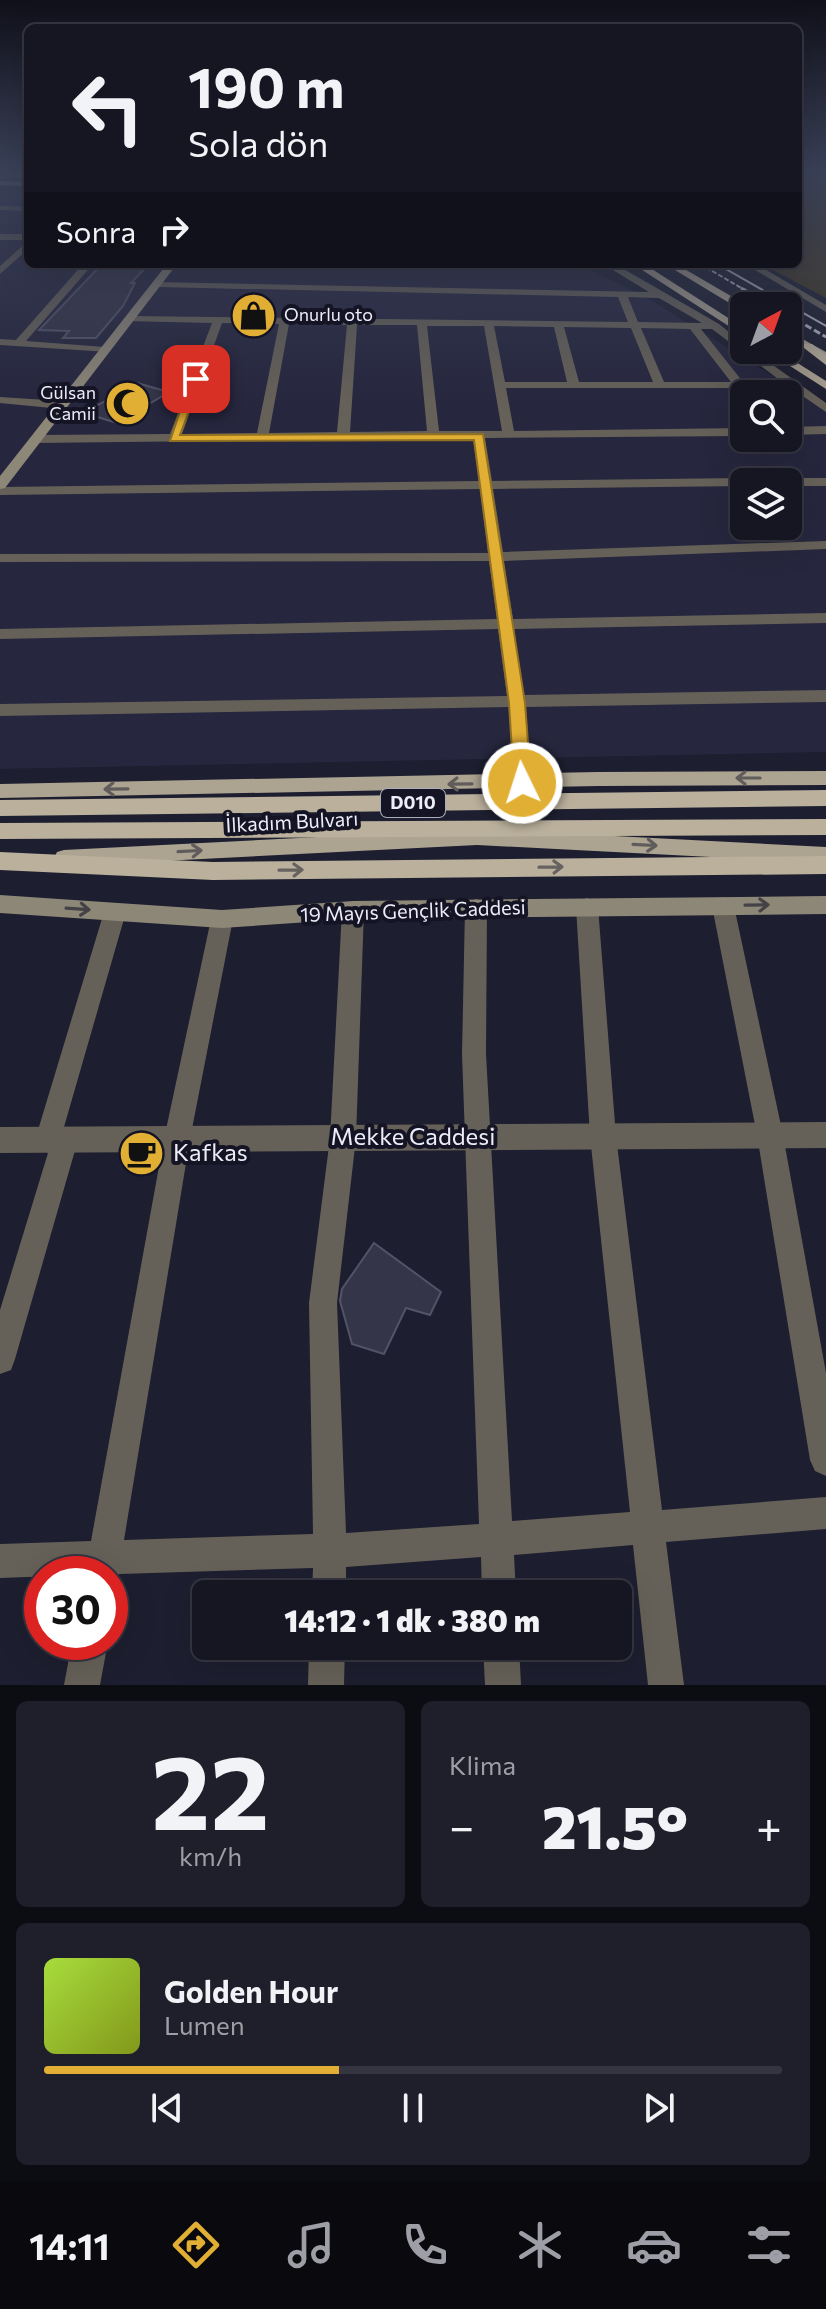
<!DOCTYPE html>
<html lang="tr">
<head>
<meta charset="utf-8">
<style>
	body { margin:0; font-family:Commissioner,sans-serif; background:#1f1f2b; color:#f1f3f6; height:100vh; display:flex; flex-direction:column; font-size:30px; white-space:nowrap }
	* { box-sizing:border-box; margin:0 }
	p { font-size:26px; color:#9e9fa6 }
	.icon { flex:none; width:44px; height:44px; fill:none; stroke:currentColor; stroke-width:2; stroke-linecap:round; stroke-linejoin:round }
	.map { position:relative; height:1685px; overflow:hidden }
	.drawer { display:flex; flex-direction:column; gap:16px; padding:16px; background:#0c0c13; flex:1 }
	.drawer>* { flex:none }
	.top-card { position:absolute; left:24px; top:24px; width:778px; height:244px; border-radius:12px; box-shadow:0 8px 32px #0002,0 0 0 2px #353541; background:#161623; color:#f1f3f6; overflow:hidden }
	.needle { width:52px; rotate:41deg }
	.tools { position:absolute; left:730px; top:292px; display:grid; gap:16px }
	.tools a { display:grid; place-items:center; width:72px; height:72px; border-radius:12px; background:#161623; box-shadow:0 8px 32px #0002,0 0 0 2px #353541; font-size:40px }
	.speed { position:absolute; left:24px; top:1556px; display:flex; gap:16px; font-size:40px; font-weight:700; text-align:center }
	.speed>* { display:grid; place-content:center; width:104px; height:104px; border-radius:50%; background:#161623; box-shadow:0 8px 32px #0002,0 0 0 2px #353541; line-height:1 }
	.speed .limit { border:12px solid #d22; background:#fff; color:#111 }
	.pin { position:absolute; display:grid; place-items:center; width:68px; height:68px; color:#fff; margin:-34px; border-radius:16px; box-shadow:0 4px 12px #0006 }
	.me { position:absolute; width:88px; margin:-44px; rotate:356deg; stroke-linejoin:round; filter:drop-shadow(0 0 6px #0008) }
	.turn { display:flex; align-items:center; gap:28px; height:168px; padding:0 32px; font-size:36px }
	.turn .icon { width:104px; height:104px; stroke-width:2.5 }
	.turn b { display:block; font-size:56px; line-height:68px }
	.then { display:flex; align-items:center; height:76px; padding:0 32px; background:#0003; gap:16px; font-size:30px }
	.big { font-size:60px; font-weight:800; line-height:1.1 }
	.drawer .widget { flex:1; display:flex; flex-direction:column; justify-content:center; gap:12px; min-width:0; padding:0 28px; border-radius:12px; background:#1f1f2b }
	.drawer .dial { align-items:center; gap:0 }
	.dial b { font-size:104px; line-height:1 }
	.song { display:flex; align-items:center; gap:24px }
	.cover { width:96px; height:96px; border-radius:12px; background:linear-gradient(135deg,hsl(80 70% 55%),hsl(70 70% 35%)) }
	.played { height:8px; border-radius:4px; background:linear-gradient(90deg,#e1af34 40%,#353541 40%) }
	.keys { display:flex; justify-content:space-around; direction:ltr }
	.heat { display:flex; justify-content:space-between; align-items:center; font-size:44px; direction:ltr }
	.drawer .tiles { flex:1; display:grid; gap:16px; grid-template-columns:1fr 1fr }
	.widget:last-child { grid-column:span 2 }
	.trip { position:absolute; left:192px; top:1580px; width:440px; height:80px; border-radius:12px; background:#161623; box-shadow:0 8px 32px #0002,0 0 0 2px #353541; font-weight:800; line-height:80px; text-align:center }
	.tab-bar { display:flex; height:128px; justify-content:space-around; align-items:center; background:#09090e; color:#9e9fa6 }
	.tab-bar .icon { width:56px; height:56px }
	.tab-bar .current { color:#e1af34 }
	.tab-bar b { font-size:36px; color:#f1f3f6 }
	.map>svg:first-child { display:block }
</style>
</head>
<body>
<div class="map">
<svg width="826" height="1685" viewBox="0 0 826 1685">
	<rect width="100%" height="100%" fill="#1d1e2f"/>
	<path fill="#26263e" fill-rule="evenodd" d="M0,196H28V264H578L646,297L826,409V752L0,769ZM744,394H788V438H744ZM744,482H788V526H744Z"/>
	<path fill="#443921" d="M798,172H826V298L762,264H798Z"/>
	<path fill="#343548" stroke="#535367" stroke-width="2" d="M102,264H149L131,283H135L123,306L96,338H63L69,331L39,330Z
		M137,383L169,392L117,423L84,413Z
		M374,1243L441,1292L430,1315L406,1308L384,1354L352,1344L340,1301L342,1289Z"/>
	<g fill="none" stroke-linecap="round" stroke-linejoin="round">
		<path fill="#666158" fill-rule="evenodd" d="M826,1122V1148L0,1153V1127Z"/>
		<path fill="#666158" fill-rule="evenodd" d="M28,172V176L0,179V175Z
			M0,206L28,207V211L0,210Z
			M0,234H28V240H0Z
			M28,241V249L0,274V266Z
			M83,264H93L26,341L105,347L109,348V352L0,345V339L16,340Z
			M603,264H615L719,324L744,344V350H752L826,403V412L791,388H506L514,431L744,428V436L485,438L492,481L744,478L751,482H744V486L493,489L503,552L826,541V549L504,561L513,619L826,613V623L514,629L524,695L826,690V702L526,707L531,783L522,790L513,783L509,707L0,716V704L507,696L498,629L0,639V629L497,619L489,561L0,562V554L488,553L480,489L0,495V487L479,481L473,438L35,443L29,439L35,435L170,434L212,323L126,321L125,319L130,316L628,322L618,297L157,287L154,282L649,292ZM628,297L659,298L702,323L638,322ZM222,323L279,324L257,433L182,434ZM289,324L347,325L337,432L269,433ZM357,325H417L427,431L350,432ZM427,326H484L502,431H439ZM494,326L554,327L567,382H505ZM564,327L631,328L653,382H579ZM641,328L690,329L731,382H664ZM701,329H712L782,382H743Z
			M745,264H756L826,305V312Z
			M0,397L62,401L68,405L62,409L0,403Z
			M826,426V434L788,435V427Z
			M788,478H826V486H788V482H781Z
			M723,897L730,900L734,906L783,1135L826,1373V1476L815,1471L810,1460L757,1135L712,906L716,900Z
			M587,898L595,901L598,907L616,1136L662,1510L826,1497V1529L666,1542L684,1685H648L633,1545L514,1555L516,1594H482L481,1557L346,1567V1594H312L313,1568L119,1574L114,1586L110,1588V1574L0,1578V1544L91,1541L164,1139L211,919L214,913L222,910L230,913L233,919L190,1139L124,1540L313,1534L309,1303L330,1138L342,910L345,904L353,901L361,904L364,910L356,1138L337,1303L346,1533L479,1524L462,1054L465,908L468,902L476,899L484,902L487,908L486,1054L512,1521L630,1512L590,1136L576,907L579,901Z
			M115,903L123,906L126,912L64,1127L74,1131L78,1140L15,1359L11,1370L0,1374V1310L48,1153L39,1149L35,1140L104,912L107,906Z
			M72,1642H108L100,1685H64Z
			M309,1646H345L344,1685H308Z
			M483,1646H519L521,1685H485Z"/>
		<path fill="#8d8778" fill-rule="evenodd" d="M167,264H177L5,488L0,489V476Z
			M0,895L222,910L353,901L826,896V914L353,919L222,928L0,913Z"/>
		<path fill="#aca391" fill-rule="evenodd" d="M0,181L28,182V186L0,185Z
			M633,264H644L744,328V336Z
			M665,264H676L748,306H744V311L741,310Z
			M788,331L826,352V359L788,338Z
			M765,350H777L826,381V389Z
			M826,771V785L598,786L0,798V784L598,772Z
			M477,829L826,847V863L477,845L64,866L57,864L54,858L57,852L64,850Z"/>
		<path fill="#bab09c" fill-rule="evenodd" d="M804,344H812L826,355V365L804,348Z
			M826,790V806L0,816V800Z
			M826,819V835L0,839V823Z
			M0,852L213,862L826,856V874L213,880L0,870Z"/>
		<path stroke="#b6b7c4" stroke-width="2" d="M717,264L826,326"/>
		<path stroke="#b6b7c4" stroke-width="2" stroke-dasharray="5 2" stroke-linecap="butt" d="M700,264L745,290"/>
		<path stroke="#b6b7c4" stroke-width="3" stroke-dasharray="7 3" stroke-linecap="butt" d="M741,288L773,306
			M788,315L826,337"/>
	</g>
	<defs><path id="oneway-shaft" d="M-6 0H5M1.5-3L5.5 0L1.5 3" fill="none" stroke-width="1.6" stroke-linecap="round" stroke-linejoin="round" transform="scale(2)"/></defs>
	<g stroke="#605c5b">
		<use href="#oneway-shaft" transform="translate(748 778) rotate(180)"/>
		<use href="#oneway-shaft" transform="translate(460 784) rotate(179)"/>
		<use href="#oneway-shaft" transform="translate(116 789) rotate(179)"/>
		<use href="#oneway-shaft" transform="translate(645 845) rotate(3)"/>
		<use href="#oneway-shaft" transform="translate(190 851) rotate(-3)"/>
	</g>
	<g stroke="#676260">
		<use href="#oneway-shaft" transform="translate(551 867) rotate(-1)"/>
		<use href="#oneway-shaft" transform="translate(291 870) rotate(-1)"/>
	</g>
	<g stroke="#444246">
		<use href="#oneway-shaft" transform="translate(757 905) rotate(-1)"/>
		<use href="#oneway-shaft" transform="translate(78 909) rotate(4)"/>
	</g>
	<linearGradient id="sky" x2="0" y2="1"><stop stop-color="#10101a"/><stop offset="0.42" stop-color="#3a4158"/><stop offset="1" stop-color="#3a4158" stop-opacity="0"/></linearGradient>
	<rect width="826" height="408" fill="url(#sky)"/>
	<path fill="#e1af34" stroke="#927222" stroke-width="2" d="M196,376L201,379L180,435L483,434L525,703L531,783L528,787H516L514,783L509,703L474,440L170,441L191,379Z"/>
	<defs>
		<symbol id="shop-disc" viewBox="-11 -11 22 22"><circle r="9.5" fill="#e1af34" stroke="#141425"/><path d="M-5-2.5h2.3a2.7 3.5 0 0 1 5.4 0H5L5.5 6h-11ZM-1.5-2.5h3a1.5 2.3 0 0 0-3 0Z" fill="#111"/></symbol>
		<symbol id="mosque-disc" viewBox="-11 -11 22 22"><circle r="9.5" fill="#e1af34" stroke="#141425"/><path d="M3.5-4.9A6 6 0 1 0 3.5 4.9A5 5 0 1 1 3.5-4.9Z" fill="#111"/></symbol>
		<symbol id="cafe-disc" viewBox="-11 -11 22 22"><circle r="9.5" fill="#e1af34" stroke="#141425"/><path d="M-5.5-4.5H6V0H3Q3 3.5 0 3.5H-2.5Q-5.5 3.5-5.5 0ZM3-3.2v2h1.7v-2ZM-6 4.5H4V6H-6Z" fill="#111"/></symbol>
	</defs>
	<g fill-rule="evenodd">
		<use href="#shop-disc" x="228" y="290" width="51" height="51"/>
		<use href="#mosque-disc" x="102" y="378" width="51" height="51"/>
		<use href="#cafe-disc" x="116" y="1128" width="51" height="51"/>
	</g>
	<g text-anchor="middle" stroke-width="8" stroke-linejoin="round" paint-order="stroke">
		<g font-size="18" fill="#ecedf9" stroke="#141425" text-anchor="start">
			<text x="284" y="321">Onurlu oto</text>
			<text x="96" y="399" text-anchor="end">Gülsan<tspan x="96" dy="21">Camii</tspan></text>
		</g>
		<rect fill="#141425" stroke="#abacb9" stroke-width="2" x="381" y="789" width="64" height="28" rx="6"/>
		<g font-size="18" font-weight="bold" fill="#ecedf9">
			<text x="413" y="809">D010</text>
		</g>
		<g font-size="20" fill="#ecedf9" stroke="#141425">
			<text transform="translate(292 822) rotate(-3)" y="7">İlkadım Bulvarı</text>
			<text transform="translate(413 911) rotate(-2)" y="7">19 Mayıs Gençlik Caddesi</text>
		</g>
		<g font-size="24" fill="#ecedf9" stroke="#141425">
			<text x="413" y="1145">Mekke Caddesi</text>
		</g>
		<g font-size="24" fill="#ecedf9" stroke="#141425" text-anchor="start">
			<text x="173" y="1161">Kafkas</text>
		</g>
	</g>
</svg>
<div class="tools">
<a><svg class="needle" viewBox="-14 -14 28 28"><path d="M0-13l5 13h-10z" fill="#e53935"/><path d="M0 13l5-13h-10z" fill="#9e9fa6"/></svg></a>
<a><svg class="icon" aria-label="search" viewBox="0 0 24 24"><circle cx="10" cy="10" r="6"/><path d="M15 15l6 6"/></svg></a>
<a><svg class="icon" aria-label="layers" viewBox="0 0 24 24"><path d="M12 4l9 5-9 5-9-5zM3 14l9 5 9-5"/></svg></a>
</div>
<div class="speed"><div class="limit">30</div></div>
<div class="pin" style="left:196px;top:379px;background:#d93025"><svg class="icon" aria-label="arrive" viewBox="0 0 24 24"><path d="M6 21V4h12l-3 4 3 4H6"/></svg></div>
<svg class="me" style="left:522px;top:783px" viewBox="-20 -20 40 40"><circle r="17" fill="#e1af34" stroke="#fff" stroke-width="3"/><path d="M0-11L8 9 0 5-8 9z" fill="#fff"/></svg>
<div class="trip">14:12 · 1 dk · 380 m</div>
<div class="top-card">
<div class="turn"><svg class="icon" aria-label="left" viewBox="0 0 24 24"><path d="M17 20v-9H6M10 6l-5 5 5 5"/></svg><div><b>190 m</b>Sola dön</div></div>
<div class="then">Sonra<svg class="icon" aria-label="right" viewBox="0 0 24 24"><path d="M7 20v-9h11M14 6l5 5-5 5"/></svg></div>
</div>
</div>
<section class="drawer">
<div class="tiles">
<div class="widget dial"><b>22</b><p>km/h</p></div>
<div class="widget"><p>Klima</p>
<div class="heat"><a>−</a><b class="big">21.5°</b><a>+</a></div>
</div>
<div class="widget">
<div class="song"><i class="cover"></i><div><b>Golden Hour</b><p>Lumen</p></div></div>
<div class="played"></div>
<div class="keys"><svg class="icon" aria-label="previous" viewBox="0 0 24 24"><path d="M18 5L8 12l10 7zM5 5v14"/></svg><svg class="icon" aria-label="pause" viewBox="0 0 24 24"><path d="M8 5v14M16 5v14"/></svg><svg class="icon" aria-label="next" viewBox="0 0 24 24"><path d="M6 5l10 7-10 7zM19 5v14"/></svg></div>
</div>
</div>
</section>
<nav class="tab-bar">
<b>14:11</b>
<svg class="icon current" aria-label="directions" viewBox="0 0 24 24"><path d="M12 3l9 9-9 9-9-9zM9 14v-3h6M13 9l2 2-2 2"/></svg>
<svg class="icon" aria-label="music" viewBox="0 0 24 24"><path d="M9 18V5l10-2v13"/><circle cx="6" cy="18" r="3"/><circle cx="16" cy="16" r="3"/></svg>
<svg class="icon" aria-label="phone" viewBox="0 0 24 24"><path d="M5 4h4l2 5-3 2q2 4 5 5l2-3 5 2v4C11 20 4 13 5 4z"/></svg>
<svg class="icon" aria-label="climate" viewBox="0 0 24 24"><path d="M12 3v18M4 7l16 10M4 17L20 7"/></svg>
<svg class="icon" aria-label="car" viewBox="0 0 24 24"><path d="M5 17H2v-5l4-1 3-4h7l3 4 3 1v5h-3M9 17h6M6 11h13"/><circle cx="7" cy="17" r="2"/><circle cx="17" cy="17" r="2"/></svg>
<svg class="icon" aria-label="filters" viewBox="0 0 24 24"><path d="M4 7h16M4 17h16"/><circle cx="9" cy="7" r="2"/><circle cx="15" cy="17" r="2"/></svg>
</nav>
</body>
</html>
